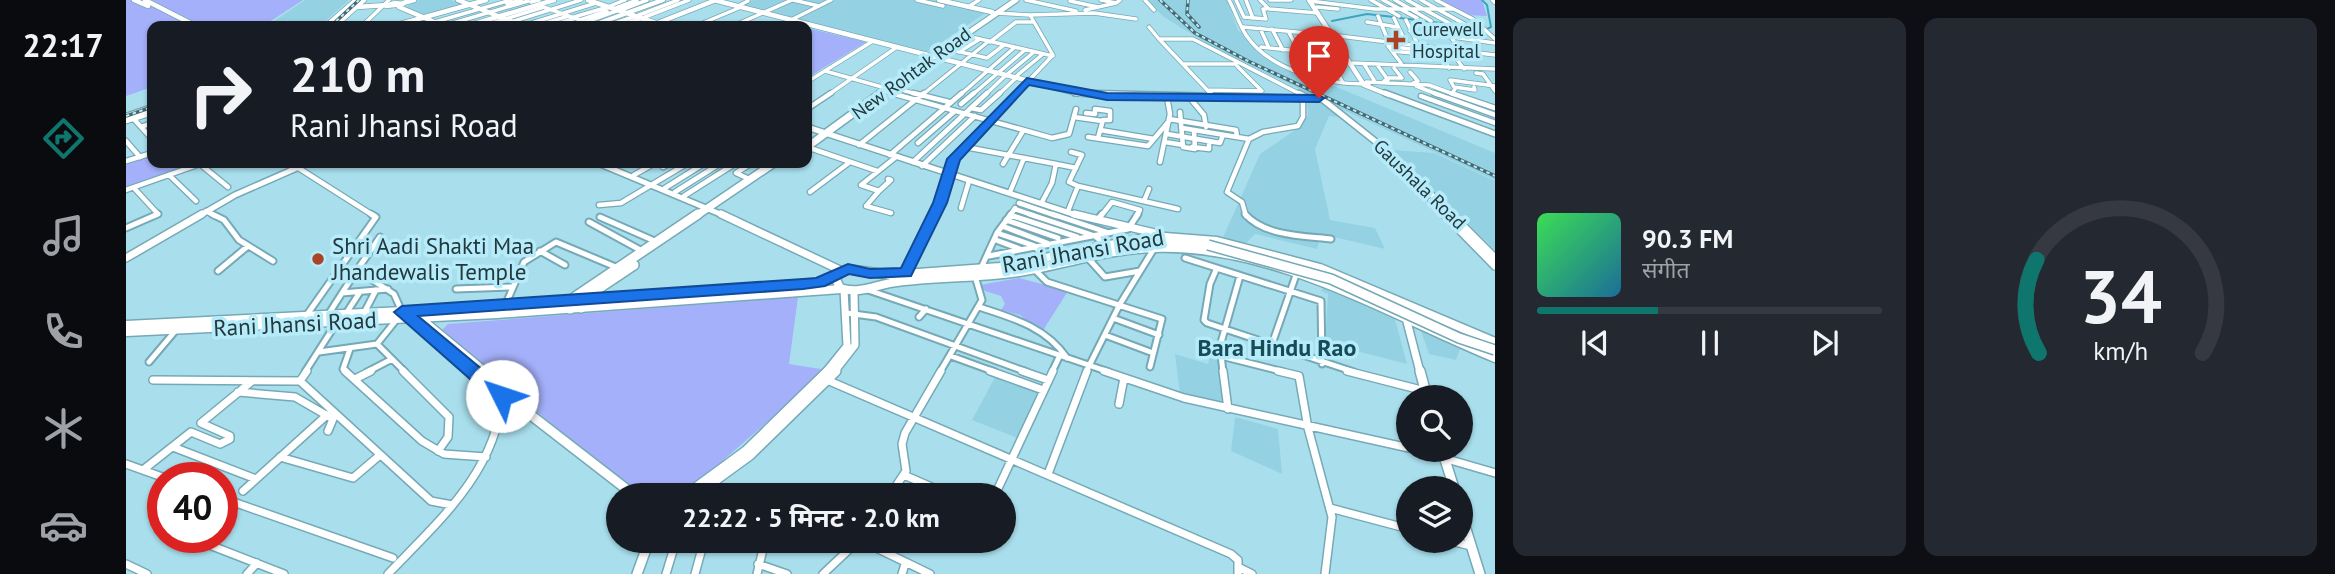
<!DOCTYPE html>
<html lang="hi">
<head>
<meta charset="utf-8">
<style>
	body { margin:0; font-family:"PT Sans","Noto Sans Devanagari",sans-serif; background:#242831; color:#f1f3f6; height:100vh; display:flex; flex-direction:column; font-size:26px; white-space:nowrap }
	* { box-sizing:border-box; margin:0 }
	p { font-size:23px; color:#9ea1a6 }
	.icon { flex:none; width:38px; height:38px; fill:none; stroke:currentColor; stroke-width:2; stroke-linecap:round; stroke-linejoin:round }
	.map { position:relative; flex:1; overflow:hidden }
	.details { display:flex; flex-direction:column; gap:18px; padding:18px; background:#0d0f14; width:840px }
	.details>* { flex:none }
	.banner { position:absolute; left:21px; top:21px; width:665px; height:147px; border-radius:14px; box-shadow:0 2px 5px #0004; background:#171b24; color:#f1f3f6; overflow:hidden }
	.fabs { position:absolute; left:1270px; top:385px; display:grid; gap:14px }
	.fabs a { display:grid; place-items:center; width:77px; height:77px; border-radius:50%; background:#171b24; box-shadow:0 2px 5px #0004; font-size:35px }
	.speed { position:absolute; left:21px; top:462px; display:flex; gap:14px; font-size:35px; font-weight:700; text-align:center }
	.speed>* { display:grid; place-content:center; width:91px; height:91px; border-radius:50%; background:#171b24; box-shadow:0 2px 5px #0004; line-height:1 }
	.speed .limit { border:10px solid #d22; background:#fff; color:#111 }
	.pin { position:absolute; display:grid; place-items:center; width:60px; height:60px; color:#fff; margin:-72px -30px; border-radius:50% 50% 50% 0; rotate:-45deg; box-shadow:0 0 7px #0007 }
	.pin .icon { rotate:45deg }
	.me { position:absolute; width:77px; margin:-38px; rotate:311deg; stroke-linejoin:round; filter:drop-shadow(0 0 5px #0008) }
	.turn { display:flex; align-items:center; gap:24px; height:147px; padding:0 28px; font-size:32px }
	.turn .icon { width:91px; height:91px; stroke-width:2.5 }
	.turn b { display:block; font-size:49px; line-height:60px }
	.details .card { flex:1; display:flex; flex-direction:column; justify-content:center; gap:10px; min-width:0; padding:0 24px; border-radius:14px; background:#242831 }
	.details .dial { align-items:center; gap:0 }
	.dial svg { height:182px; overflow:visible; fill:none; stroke:#363941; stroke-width:7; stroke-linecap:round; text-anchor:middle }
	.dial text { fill:#f1f3f6; stroke:none }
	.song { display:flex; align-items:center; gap:21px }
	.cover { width:84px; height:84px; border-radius:10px; background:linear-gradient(135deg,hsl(130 70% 55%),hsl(200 70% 35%)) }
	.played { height:7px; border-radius:4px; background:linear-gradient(90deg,#0f766e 35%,#363941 35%) }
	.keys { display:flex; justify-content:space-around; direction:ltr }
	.details .tiles { flex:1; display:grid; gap:18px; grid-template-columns:repeat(2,1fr) }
	.trip { position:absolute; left:480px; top:483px; width:410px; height:70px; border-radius:35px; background:#171b24; box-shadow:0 2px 5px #0004; font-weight:700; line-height:70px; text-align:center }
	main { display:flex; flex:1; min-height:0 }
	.dock { display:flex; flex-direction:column; width:126px; justify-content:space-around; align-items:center; background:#090b0e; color:#9ea1a6 }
	.dock .icon { width:49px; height:49px }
	.dock .selected { color:#0f766e }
	.dock b { font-size:32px; color:#f1f3f6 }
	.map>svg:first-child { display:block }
</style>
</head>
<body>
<main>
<nav class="dock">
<b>22:17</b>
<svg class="icon selected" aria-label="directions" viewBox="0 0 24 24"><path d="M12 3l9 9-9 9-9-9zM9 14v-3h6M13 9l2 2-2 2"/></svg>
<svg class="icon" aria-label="music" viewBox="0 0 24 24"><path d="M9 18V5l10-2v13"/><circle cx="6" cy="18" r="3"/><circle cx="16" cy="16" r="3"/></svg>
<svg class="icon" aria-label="phone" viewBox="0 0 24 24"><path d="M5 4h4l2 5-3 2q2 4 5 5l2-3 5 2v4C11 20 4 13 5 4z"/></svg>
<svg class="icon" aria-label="climate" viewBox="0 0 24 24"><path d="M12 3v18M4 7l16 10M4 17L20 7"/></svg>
<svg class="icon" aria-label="car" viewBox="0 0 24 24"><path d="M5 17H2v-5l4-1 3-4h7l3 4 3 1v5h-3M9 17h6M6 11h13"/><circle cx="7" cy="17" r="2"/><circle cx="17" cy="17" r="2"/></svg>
</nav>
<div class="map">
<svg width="1369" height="574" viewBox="0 0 1369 574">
	<rect width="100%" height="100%" fill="#a9dfed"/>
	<path fill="#94d2e3" d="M179,0H223L194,26H141Z
		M293,0H325L336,4L298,15L280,7Z
		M627,0H809L861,12L801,52L616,5Z
		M1021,0H1101L1112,30L1153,63L1369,153V180L1198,101L1214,117L1203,116L1189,149L1204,220L1249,228L1259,249L1195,234L1191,249L1129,234L1116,247L1095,242L1134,154L1175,126L1182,115L1181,100L1194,99L1085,46L1038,17Z
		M1267,150L1308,153L1369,181V250Z
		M1198,287L1269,319L1281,364L1199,343L1202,294L1195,291Z
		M1295,331L1334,349L1330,360L1303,354Z
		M1049,354L1082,364L1084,355L1099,359L1103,407L1054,394Z
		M869,377L914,394L894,439L846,420Z
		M1109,417L1152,429L1156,474L1105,451Z"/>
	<path fill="#a4b0fa" d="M0,0H177L137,26H26V87L0,96Z
		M1314,0H1356L1361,16L1339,15Z
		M681,28L740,42L681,78Z
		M26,155V163H47L54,170L0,189V163Z
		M893,278L942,291L916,332L894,315L875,310L879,304L875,296L859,291L854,285Z
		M672,297L663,364L701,370L563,490L500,488L316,330L322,324Z"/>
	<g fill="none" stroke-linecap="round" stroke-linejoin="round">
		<path stroke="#3fa5bc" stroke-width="2" d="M1356,0L1361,5L1365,27L1361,29
			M1274,18L1355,28
			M1206,21L1241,14L1268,17"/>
		<defs>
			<path id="minor-far3" d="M667,0L693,6
				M791,0L817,6
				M900,0L950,11
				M975,0L990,3L994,0
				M1019,0L1028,10
				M1103,0C1109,11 1113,24 1120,35C1144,71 1202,85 1243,84
				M1110,0L1118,17L1140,19L1137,9H1140
				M1120,0L1127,18
				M1134,0L1143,9L1192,13
				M1144,0H1165
				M1245,0L1273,16
				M1257,0L1291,18
				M1269,0L1305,21
				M1281,0L1323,23
				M1295,0L1342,26
				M1310,0L1347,19L1369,39
				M944,1L972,7
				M1184,1L1249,9H1327
				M405,2L413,0
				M381,4L395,0
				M412,5L468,25
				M484,6L499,0
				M612,6L622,1
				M842,7L853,0
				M1191,7L1212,9
				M490,8L511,0
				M495,10L521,0
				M959,10L990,3
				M869,13L904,15L927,55L889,95
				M513,15L552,0
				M904,15L968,13L1010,19
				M1252,16L1261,38H1266
				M448,17L482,7
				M519,17L563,0
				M1268,18L1280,43
				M379,19L418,7
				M454,20L481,11
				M665,20L705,0
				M1280,20L1292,45
				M385,22L455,0
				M460,22L493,10
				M1241,22L1271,27
				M538,24L545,26
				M236,26L263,0
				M285,26L298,23
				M295,26L385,0
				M317,26L402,1
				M357,26L379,19
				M396,26L470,3
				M409,26L443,16
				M424,26L447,19
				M441,26L457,21
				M480,26L510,16
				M492,26L513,19
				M504,26L522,20
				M570,26L615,7
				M607,26L666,0
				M1023,27L1033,39
				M1117,27L1192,34L1217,83
				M1318,27L1334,50
				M1134,28L1143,48
				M1146,29L1157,50
				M1162,31L1185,73
				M1284,31L1369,43
				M1177,32L1205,81
				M837,35L927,56
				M1205,35L1369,55
				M864,42L890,22H908
				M1262,46L1314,53
				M1262,46L1275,63
				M1135,47L1219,56
				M817,48L861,58L878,45
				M1323,49L1338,69
				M1312,50L1323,68
				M1266,51L1286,53
				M833,52L854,39
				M1227,63L1369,69
				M1057,64H1110
				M1238,64L1248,80
				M1111,66L1136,91
				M1252,66L1262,80L1258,81
				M699,71L756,87
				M1284,72L1292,81L1287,83
				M1350,73L1357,74L1369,91
				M879,76L908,52
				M888,78L917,54
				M1260,78H1276L1268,68
				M681,82L747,41
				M1240,82L1303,85L1330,95
				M1290,86L1313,95
				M765,87L794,95
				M1328,87L1349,90L1348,87
				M1081,90L1136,91
				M759,91L771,95
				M1327,92L1329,89L1324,80L1369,86
				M702,95L771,47
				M796,95L863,41
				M834,95L889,47
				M846,95L899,50
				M859,95L879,76
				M872,95L889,79
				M1086,95L1033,39H1067L1176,95"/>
			<path id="minor-far2" d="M765,93L926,138L943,134L950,109
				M787,93L823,102
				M1084,93L1088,97
				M1173,93L1181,97
				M1308,93L1369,115
				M1325,93L1369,108
				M1295,96L1369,123
				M1063,97L1078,115L1080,127
				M835,104L848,93
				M845,108L855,110L874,93
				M681,109L705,93
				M1054,112L1057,147L1069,149L1068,130
				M960,113L969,114V109L984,111V120H977L972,138
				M5,116L26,139
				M948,117L976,121
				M1043,119L1110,130L1111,137
				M0,121L26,113
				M15,127L26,123
				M1056,128L1123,139
				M974,130L1028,139
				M1041,134L1094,143L1097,135
				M962,137L1022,146L1043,121
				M0,141L14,157
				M1039,142L1057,145
				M792,143L829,111
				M733,145L798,93
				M681,147L751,171
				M839,147L898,158
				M1066,147L1083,149V141
				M764,155L836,93
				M0,161L26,153
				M787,162L861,93
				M1034,162L1044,114L1041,97
				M159,163L165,167
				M877,164L897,131
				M930,164L950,168
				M796,166L849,116
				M171,167L248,216
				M489,167L496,163
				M537,167L545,163
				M43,175L70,201
				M508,175L529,163
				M623,179L610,173L626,163
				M952,186L1052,209
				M8,188L32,214L28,216
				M539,188L579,163
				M0,190L74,164L102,187
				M753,191L765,180L762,179
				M549,192L595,163
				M684,192L724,162
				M884,192L898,158L930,164L926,183L916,202
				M558,196L610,163
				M1018,201L1023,189
				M893,203L931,216
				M473,205L495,203L562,163
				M835,208L843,181
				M889,209L909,216
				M80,211L89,216
				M942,211L952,186L943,182L956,155L945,152
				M765,213L740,206L753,191L735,185L770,157
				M808,216L828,159L891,93
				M884,216L889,208
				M975,216L986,202L1014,210L1010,216
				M1120,216L1116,202L1101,192L1123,139L1137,132L1172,126L1177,117V98"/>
			<path id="minor-far1" d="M86,214L98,220L113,240L147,261
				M903,214L969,236L981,246
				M926,214L983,233
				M1119,214C1138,236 1178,236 1205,239
				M884,215L951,237
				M474,217L531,242
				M880,220L932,238
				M971,220L976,214
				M463,222L516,251
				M876,226L921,243
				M0,228L32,214
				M871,233L909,246L919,259
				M254,237L231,270L268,294L276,312
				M870,240L894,249
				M414,251L439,265
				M863,256L1002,229L1012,214
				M961,257L979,277L1014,271
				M1059,258L1195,301L1196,364
				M855,268L871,233L885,214
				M908,269L921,282L1036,319L1024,367
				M1090,270L1084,284L1078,320L1081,323L1228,372
				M92,271L122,246
				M780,272L809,214
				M330,289L385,287
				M742,290L983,372
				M216,293L231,270
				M379,306L398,262L430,242L492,268
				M853,307C887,318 920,327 941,358
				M238,313L250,290
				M720,313L750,317L901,372
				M202,315L216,293L262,289
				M219,315L234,292
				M180,316L250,217L245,214
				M793,317L800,309
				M987,318L1033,335
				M979,335L1027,353
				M251,344L279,372
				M1145,347L1170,275
				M193,352L251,344L271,319
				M825,356L869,372
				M1095,356L1158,372
				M23,362L50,330
				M179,372L211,322
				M221,372L217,369L224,349
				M241,372L266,359
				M814,372L856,300L849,276
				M926,372L934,355
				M960,372L994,304L1029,247
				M1097,372L1094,346L1114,276"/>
			<path id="minor" d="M219,371L296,441L318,454L360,457
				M277,371L323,417L322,437L312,451
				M864,371L917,390
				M896,371L922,380
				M978,371L1058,398L1283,448
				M1097,371L1102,409
				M1152,371L1173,376L1182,428L1206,517L1199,574
				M1221,371L1299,391
				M229,379L245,371
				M27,380L174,381L305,501L326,505
				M701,380L1105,554L1112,560V574
				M174,381L181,371
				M112,392L169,397L207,419L202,431
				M993,404L998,378
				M47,447L130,479
				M1290,450L1369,473
				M154,457L227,478L254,455
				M0,464L39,478
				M17,470L65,432L94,444L104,439V436L75,423L125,382
				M922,474L961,371
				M778,475L824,495
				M117,491L201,415
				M764,495L780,471L776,444L779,433L815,371
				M869,495L927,371
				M96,498L267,558
				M1204,508L1283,529
				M736,541L804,574
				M1325,541L1345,546
				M81,544L158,574
				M0,564L21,574
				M632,564L661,574
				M1112,567L1126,574
				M121,574L131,563
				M262,574C311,523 371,471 376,396
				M540,574L550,541
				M569,574L578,541
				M631,574L639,541
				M697,574L732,541
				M776,574L779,564"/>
			<path id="tertiary-far3" d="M332,0L397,26
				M462,0L536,25
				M588,0L954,94L979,95
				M813,0L866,12
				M1183,0L1238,85L1263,95
				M269,3L277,4L260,6Z
				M277,3L288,0
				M231,7L261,5
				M273,7L318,26
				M267,26L360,0
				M341,26L428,0
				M465,26L537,0
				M524,26L590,0"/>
			<path id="tertiary-far2" d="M949,93L1196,99L1264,153L1327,216
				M1259,93L1369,134
				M681,127L953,216
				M1256,151L1282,178
				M472,163L599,216
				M1305,201L1319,216
				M73,216L109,195L182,163"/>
			<path id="tertiary-far1" d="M595,214L716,271
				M948,214L1033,234
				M1318,214L1369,266
				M1325,214L1369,258
				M0,258L76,214
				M1279,314L1294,372
				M291,315L360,372
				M282,316L348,372
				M700,372L721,346L718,290
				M708,372L729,345L728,292"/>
			<path id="tertiary" d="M346,371L380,400L388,402L508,495
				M358,371L381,390L388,402
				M1294,371L1301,397
				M1316,450L1328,488
				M503,490L562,493
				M560,495L620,451L702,371
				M569,495L624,455L710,371
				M1335,513L1354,574
				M511,574L523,541"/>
			<path id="secondary-far2" d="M8,0L22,6
				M19,0L70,26
				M1367,0L1369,2
				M200,26L230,0
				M209,26L238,0"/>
			<path id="secondary-far1" d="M0,117L26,108"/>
			<path id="secondary" d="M1026,236L1091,241L1194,268L1369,342
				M709,277L714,288C734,295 751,284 771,282C811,277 852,278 893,272C938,265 982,249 1028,248C1148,244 1262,314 1369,358
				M0,325L375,306L693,283L722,269L765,275L874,267L979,246
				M0,332L371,314L715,289"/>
			<path id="primary-far2" d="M752,95L890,0"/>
			<path id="primary-far1" d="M681,147L755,93
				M570,216L648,163"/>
			<path id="primary" d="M976,247L1024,238L1082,243
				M455,308L457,299L508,265
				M444,309L449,297L572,214"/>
		</defs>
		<use href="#minor-far3" stroke="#75a9b6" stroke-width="5"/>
		<use href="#minor-far2" stroke="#75a9b6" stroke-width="7"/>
		<use href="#minor-far1" stroke="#75a9b6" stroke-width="9"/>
		<use href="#minor" stroke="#75a9b6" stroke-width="10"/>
		<use href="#tertiary-far3" stroke="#75a9b6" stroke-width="6"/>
		<use href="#tertiary-far2" stroke="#75a9b6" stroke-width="8"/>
		<use href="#tertiary-far1" stroke="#75a9b6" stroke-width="10"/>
		<use href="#tertiary" stroke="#75a9b6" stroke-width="12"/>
		<use href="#secondary-far2" stroke="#75a9b6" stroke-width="6"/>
		<use href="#secondary-far1" stroke="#75a9b6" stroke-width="9"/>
		<use href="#secondary" stroke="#75a9b6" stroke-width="11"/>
		<use href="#primary-far2" stroke="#75a9b6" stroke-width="7"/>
		<use href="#primary-far1" stroke="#75a9b6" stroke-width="10"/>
		<use href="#primary" stroke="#75a9b6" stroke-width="12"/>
		<use href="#minor-far3" stroke="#fff" stroke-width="3.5"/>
		<use href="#minor-far2" stroke="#fff" stroke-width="4.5"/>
		<use href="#minor-far1" stroke="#fff" stroke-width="5"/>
		<use href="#minor" stroke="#fff" stroke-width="7"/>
		<use href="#tertiary-far3" stroke="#fff" stroke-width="4.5"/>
		<use href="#tertiary-far2" stroke="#fff" stroke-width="5"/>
		<use href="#tertiary-far1" stroke="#fff" stroke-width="7"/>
		<use href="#tertiary" stroke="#fff" stroke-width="9"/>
		<use href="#secondary-far2" stroke="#fff" stroke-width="4.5"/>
		<use href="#secondary-far1" stroke="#fff" stroke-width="6"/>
		<use href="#secondary" stroke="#fff" stroke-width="8"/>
		<use href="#primary-far2" stroke="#fff" stroke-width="5"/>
		<use href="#primary-far1" stroke="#fff" stroke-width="7"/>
		<use href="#primary" stroke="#fff" stroke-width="9"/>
		<defs>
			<path id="rail" d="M1034,0L1069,33L1122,61L1369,176
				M1062,0L1061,14L1073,27
				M205,26L233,0
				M0,116L26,107"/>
		</defs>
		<use href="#rail" stroke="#48676f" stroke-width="3.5"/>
		<use href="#rail" stroke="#b6ecfa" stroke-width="2" stroke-dasharray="3.5" stroke-linecap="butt"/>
		<defs>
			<path id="primary-bridge" d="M1082,245L1205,279L1333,338L1369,350"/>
		</defs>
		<use href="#primary-bridge" stroke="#75a9b6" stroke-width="12" stroke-linecap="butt"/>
		<use href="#primary-bridge" stroke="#fff" stroke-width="9"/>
	</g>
	<path fill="#1a73e8" stroke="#114b97" stroke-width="2" d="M901,78L981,93L1193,95L1198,98L1193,102L981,100L903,85L834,160L821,203L785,276L744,278L723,274L699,286L677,289L292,316L382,391L385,396L376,403L369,401L268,312L276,306L677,279L690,278L722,264L744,269L775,268L807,203L821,159Z"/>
	<g fill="#ab4326" stroke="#b6ecfa" stroke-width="2.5">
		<path d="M1266.5 29.5h7v7h7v7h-7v7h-7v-7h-7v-7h7z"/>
		<circle cx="192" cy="259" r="7"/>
	</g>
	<g text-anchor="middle" stroke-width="7" stroke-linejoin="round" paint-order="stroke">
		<g font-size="19" fill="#23393e" stroke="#b6ecfa" text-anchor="start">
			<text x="1286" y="36">Curewell<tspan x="1286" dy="22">Hospital</tspan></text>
		</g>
		<g font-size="19" fill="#23393e" stroke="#b6ecfa">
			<text transform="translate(785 73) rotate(-36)" y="7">New Rohtak Road</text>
			<text transform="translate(1294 184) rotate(44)" y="7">Gaushala Road</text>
		</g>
		<g font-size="23" fill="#23393e" stroke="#b6ecfa" text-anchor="start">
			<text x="206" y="254">Shri Aadi Shakti Maa<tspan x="206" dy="26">Jhandewalis Temple</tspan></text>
		</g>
		<g font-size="23" fill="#23393e" stroke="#b6ecfa">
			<text transform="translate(957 251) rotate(-10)" y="8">Rani Jhansi Road</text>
			<text transform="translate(169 324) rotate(-3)" y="8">Rani Jhansi Road</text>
		</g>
		<g font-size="24" font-weight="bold" fill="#164c58" stroke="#b6ecfa">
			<text x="1151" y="356">Bara Hindu Rao</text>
		</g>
	</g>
</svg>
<div class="fabs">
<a><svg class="icon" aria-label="search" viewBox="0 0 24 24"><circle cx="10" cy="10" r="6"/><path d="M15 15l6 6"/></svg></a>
<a><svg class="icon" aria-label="layers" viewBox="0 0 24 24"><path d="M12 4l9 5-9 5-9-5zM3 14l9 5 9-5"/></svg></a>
</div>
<div class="speed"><div class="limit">40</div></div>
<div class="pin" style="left:1193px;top:98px;background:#d93025"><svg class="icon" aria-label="arrive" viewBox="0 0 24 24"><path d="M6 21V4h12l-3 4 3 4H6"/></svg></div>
<svg class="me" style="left:376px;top:396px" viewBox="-20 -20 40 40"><circle r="19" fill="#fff"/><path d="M0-13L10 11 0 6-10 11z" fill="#1a73e8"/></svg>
<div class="trip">22:22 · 5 मिनट · 2.0 km</div>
<div class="banner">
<div class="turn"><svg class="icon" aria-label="right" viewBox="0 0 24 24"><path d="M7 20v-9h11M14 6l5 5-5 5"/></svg><div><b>210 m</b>Rani Jhansi Road</div></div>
</div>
</div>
<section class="details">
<div class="tiles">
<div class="card">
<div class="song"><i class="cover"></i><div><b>90.3 FM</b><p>संगीत</p></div></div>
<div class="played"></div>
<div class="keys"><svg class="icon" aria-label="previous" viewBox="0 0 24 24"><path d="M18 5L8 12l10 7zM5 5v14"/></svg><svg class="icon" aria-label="pause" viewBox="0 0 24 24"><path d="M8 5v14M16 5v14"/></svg><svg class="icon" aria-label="next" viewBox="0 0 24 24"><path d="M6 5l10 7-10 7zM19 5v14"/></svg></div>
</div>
<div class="card dial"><svg viewBox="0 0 100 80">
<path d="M14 69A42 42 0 1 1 86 69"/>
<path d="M14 69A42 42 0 0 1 13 28" stroke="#0f766e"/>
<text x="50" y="56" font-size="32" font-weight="700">34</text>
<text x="50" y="72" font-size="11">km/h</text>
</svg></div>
</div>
</section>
</main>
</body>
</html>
